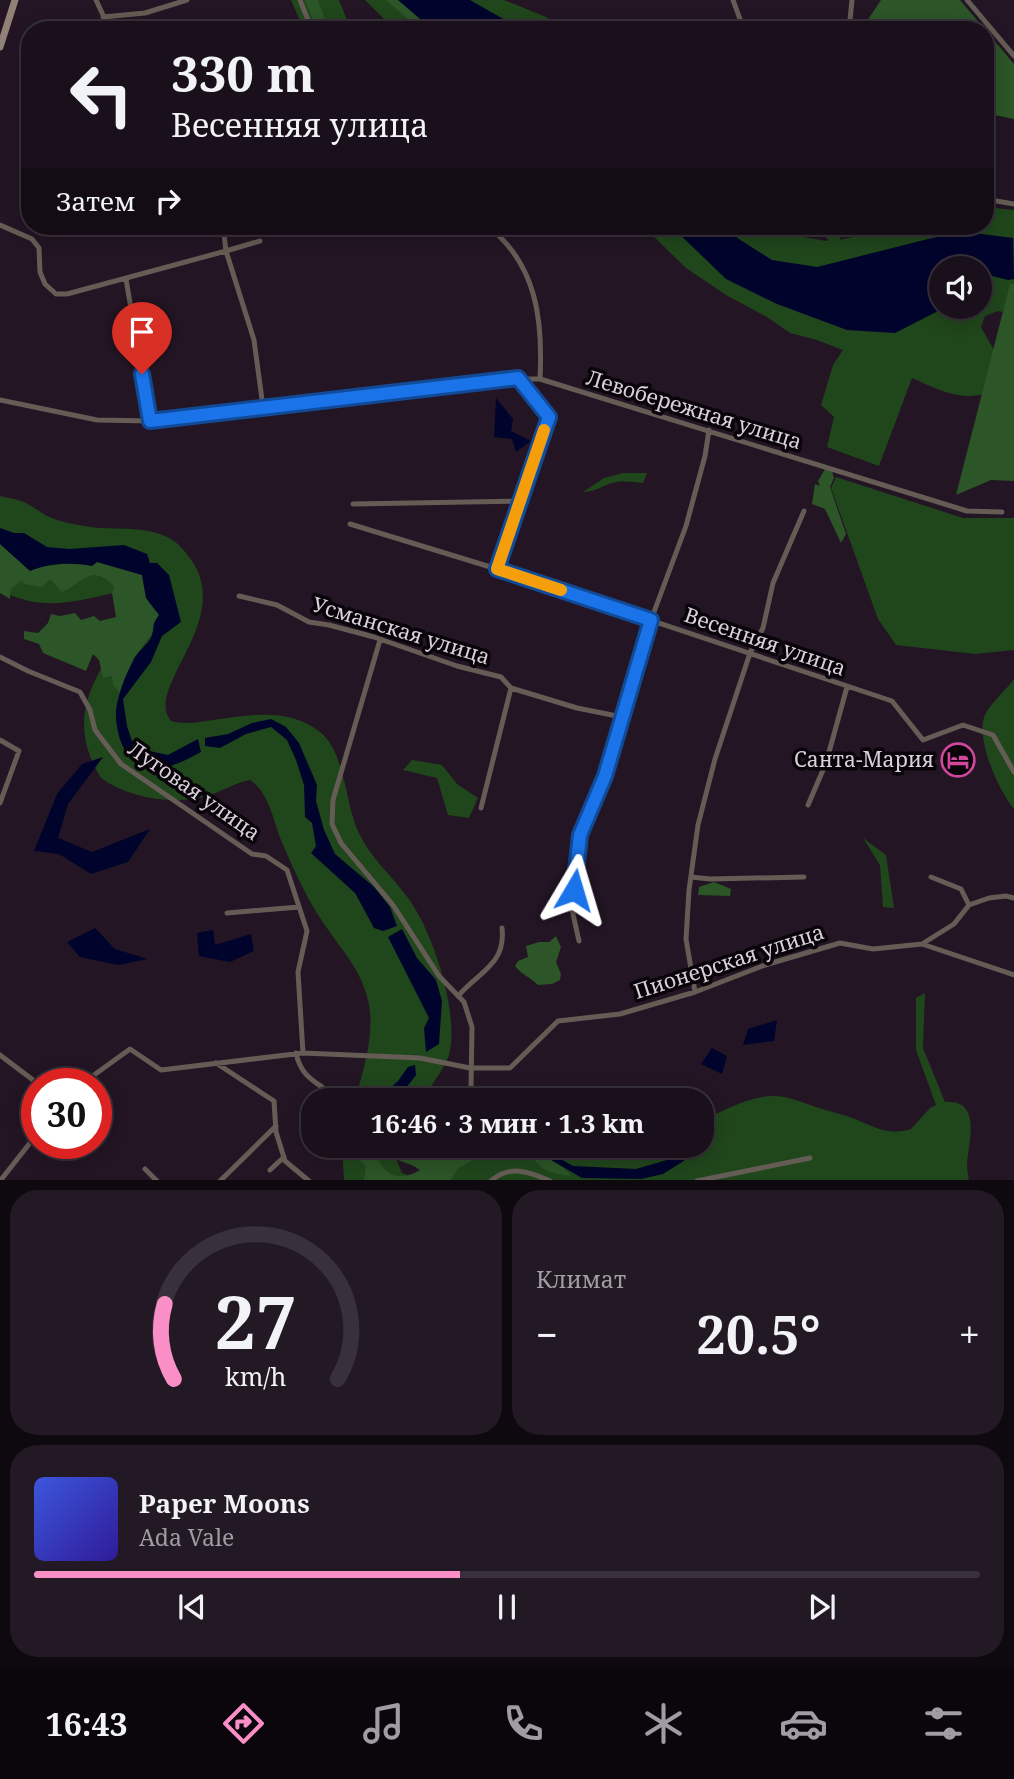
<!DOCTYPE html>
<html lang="ru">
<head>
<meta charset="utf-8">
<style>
	body { margin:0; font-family:"Noto Serif",serif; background:#231924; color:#f1f3f6; height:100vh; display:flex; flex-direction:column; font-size:26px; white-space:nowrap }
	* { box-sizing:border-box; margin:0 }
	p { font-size:23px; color:#9f9da3 }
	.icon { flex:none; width:38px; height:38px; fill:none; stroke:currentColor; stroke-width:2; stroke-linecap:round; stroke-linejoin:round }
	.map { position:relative; height:1180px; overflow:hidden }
	.sheet { display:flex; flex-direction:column; gap:10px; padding:10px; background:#0e090f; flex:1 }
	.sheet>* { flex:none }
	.guide { position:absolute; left:21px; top:21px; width:973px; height:214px; border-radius:28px; box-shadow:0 4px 18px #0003,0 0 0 2px #38303a; background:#1a101b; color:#f1f3f6; overflow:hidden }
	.controls { position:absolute; left:929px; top:256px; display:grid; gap:14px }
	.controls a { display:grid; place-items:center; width:63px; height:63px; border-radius:50%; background:#1a101b; box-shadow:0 4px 18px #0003,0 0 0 2px #38303a; font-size:35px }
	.speed { position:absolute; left:21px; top:1068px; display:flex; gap:14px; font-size:35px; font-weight:700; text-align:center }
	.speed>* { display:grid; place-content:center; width:91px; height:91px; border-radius:50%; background:#1a101b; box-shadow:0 4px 18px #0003,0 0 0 2px #38303a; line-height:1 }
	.speed .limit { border:10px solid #d22; background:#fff; color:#111 }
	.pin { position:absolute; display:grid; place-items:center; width:60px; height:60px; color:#fff; margin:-72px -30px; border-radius:50% 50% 50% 0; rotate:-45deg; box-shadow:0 0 7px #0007 }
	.pin .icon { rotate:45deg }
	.me { position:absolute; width:77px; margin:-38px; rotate:7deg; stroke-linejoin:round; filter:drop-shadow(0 0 5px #0008) }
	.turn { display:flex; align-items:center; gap:24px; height:147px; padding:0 35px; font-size:32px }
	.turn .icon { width:91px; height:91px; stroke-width:2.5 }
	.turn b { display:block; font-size:49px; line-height:60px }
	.then { display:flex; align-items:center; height:66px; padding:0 35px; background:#0003; gap:14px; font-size:26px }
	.big { font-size:52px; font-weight:700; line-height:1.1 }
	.sheet .tile { flex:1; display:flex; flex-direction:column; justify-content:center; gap:10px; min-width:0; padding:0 24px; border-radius:28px; background:#231924 }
	.sheet .dial { align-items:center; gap:0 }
	.dial svg { height:182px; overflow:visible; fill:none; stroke:#38303a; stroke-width:7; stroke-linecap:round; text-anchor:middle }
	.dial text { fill:#f1f3f6; stroke:none }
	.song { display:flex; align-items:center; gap:21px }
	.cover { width:84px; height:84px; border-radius:10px; background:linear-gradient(135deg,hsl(230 70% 55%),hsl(250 70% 35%)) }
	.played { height:7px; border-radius:4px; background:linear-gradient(90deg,#fa8fc7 45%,#38303a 45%) }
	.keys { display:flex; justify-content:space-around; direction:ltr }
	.heat { display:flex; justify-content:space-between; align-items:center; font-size:38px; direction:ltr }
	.sheet .tiles { flex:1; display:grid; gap:10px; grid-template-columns:1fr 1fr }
	.tile:last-child { grid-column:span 2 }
	.trip { position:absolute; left:301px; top:1088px; width:413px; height:70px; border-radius:28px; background:#1a101b; box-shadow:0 4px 18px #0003,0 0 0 2px #38303a; font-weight:700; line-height:70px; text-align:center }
	.tabs { display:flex; height:112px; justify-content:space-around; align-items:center; background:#0a060b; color:#9f9da3 }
	.tabs .icon { width:49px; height:49px }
	.tabs .active { color:#fa8fc7 }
	.tabs b { font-size:32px; color:#f1f3f6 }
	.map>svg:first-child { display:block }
</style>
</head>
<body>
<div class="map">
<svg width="1014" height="1181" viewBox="0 0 1014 1181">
	<rect width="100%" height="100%" fill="#231524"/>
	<path fill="#20461c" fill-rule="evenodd" d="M291,0H339L351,30H304Z
		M365,0H504L546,17L568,30H395Z
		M985,207L1014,210V314L998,311L985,316L981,327L1000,361L990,392C962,403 937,389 912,378L879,466L827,447L834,417L821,405L833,365L843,350L817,340L790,333L767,317L726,295L686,268L643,226H774L792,235L826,241L829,240L811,226H848L839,240L903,226H985ZM942,268H980V306H942Z
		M623,473H647L643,483C633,482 622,480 612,483C600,487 597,491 583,492L604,478Z
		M836,477L963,518H1014V650L975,654L896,645L878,619L831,488Z
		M0,496C8,498 18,499 26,503C34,507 41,513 49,517C61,522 77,525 91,527C119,531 148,524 174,541C181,546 187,554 192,561C233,622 143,689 171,721C185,725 199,722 213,720C249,715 289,707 320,732C346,752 345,807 360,835C371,858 390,874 405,894C432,927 460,1013 449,1055C445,1068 429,1088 422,1101H355C363,1070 376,1033 368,1000C361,971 345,954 329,931C309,904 294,871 281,840C273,820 269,792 250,780C235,783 222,791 208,796C174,805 130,799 101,778C62,714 98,673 132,620L114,593C72,602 41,612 0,590Z
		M1014,679V809C999,791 973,735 986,713C992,702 1006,690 1014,679Z
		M412,760L442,765L457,784L478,798L469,818L448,815L437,778L403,770Z
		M863,838L886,855L894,908L883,907L880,865Z
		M925,993L923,1048L945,1102C983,1099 968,1144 967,1164C967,1169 968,1175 969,1181L344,1180L342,1146H397L395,1156L402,1173L413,1177L474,1146H702V1120C724,1111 749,1096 773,1096C790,1096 803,1103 819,1108C831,1112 843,1114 855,1119C874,1127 889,1136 911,1129L930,1108L936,1105L916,1050V998Z"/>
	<path fill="#2c5528" d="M305,0H318L329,30H317Z
		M386,0H398L433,30H420Z
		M881,0H960L1014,64V119L985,113V30H861Z
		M1010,284H1014V481L991,480L956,495Z
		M825,469L832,471L834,478L830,487L846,534L841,543L825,509L812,504L815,484L820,486L818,481Z
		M0,544L30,570C49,563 71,562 92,566L97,562L142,575L146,598L159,615L152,634L133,659L121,694L113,685L112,676L103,678L99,660L93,654L86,671L43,653L39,644L24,639V631L38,633L48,623L51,614L60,616L75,613L81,620L94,616L100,621L116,617L112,593L114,586C90,563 84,583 62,592L50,579L42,587L24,584L22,580L11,589L10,599L0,593Z
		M714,882L731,889L730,896L698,895L699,887Z
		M556,936L561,947L556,962L561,974L560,980L552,984L538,985C530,977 522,975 515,966L518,961L528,957L526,946L539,942H549Z
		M447,1146H492C479,1152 472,1164 459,1167L450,1181L364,1180L366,1166L349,1151V1147L377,1158C387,1178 401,1181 420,1170C409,1162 396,1161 384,1154L409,1157L421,1150L431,1152Z
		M525,1146H540C548,1159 562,1164 571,1176C543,1172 539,1169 525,1146Z"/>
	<path fill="#00042c" d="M398,0H470L523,30H433Z
		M671,226H722L739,239L772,260L817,267L932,238L966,232L1013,238L1014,279L1008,280L980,273V268H942V306H944V308L895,333L847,330L777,304L726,279Z
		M496,398L513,419L511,431L531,441L516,452L512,439L494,437Z
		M0,528L14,533H24L47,547L69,549L124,545L147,554L150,563H157L169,575L181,622L162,636L151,662L123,699L127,726L132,741L145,750L168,755L198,739L201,752C188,759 175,766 160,768C130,770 118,745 116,718C115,701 125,676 133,661C137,651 149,644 152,635C155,625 151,626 159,615L146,598L142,575L97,562L92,566C71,562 49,563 30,571L0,544Z
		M271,719L286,727L299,743L317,785L316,801L324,830L335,854L374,887L390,907L397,926L383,931L374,928L355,893L311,853L316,846L312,823L305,817L304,785L296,760L287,740L271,727L246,734L220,748L205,746V738L228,734L252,723Z
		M103,757L68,804L58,838L92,852L150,829L128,862L91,874L59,854L34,851L57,794L82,764Z
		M95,928L115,949L148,959L118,965L80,957L67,942Z
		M402,929L417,958L436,980L442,1001L439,1044L426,1052L424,1028L429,1018L388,937Z
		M213,930L215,945L251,934L254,951L230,962L199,956L197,933Z
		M777,1020L774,1041L743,1045L748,1029Z
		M712,1048L727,1056L722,1074L701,1064Z
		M415,1065L416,1075L396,1101H376L398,1081L408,1067Z
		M540,1146H551L554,1155L573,1166L636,1169L701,1150L663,1174L641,1179L582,1178L551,1160Z"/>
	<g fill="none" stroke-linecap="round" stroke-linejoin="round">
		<path stroke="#655c55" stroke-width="5" d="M96,0L110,30
			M300,0L312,30
			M733,0L744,30
			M967,0L1014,56
			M103,17L145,13L187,0
			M849,30L852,0
			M985,199L1014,204
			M0,225L32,239L39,248L40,272L45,284L56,294H67L226,251L223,226
			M488,226C537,265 543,320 540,379L967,511L1002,512
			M260,241L226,251L254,340L263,407
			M126,279L150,421
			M0,400L97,420L150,421L501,378L540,379
			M353,504L520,501
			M350,524L497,569L892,701L923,740L963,725L993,735L1014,772
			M497,569L549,417L518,378
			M239,596L277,605L309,622L329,625L374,637L457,666L501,677L511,688
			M380,640L333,800L332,824L341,843L393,905L439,976L464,1002L472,1027L471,1087L464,1101
			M0,657L28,671L80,692L90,710L95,730L121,764L252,854L266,856L287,870L307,931L298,972L303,1053
			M0,740L19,751L0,803
			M808,805L826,763L847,687
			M481,808L511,688L577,708L622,717
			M691,877L710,879L804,877
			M931,877L961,889L969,905
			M227,913L299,907
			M579,941L571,905L580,835L605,776L651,620L686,526L705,456L709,430
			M922,944L954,924L969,905L989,898L1006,896L1014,898
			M695,992L686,939L689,890L698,825L715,759L750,653L763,628L773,583L804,511
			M458,996C480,971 506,964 502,928
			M296,1053C302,1082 322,1082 338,1101
			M0,1055L37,1083
			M216,1063L274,1101L276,1132L285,1161L309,1181
			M83,1083L130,1049L161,1070L303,1053L420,1058L470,1068H510L558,1021L620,1014L695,992L765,965L840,943L873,949L922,944L1014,975
			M145,1169L157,1181
			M270,1170L284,1157
			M0,1181L37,1134
			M220,1181L276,1126
			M491,1181C509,1164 530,1172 550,1181
			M697,1181L810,1158"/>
		<path stroke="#908277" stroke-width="7" d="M0,47L15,0"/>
	</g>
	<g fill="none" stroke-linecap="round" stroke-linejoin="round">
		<defs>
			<path id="route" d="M142,374L150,421L518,378L549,417L497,569L651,620L605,776L580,835L574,890"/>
		</defs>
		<use href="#route" stroke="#114b97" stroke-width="18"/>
		<use href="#route" stroke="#1a73e8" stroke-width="12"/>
		<path stroke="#f59e0b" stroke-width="12" d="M544,430L497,569L561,590"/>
	</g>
	<defs>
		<symbol id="hotel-ring" viewBox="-11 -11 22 22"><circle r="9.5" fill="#090409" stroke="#d1479c" stroke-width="1.5"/><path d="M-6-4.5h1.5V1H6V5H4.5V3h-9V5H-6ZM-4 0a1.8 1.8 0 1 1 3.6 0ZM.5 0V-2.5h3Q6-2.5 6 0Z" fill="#d1479c"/></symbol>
	</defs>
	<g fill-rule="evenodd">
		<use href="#hotel-ring" x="939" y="741" width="38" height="38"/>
	</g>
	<g text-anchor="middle" stroke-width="7" stroke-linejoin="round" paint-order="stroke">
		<g font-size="21" fill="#d9d0da" stroke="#090409">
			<text transform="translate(694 410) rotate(17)" y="7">Левобережная улица</text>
			<text transform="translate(401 631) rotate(17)" y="7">Усманская улица</text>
			<text transform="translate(765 642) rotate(19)" y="7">Весенняя улица</text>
			<text transform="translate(194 791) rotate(35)" y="7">Луговая улица</text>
			<text transform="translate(729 962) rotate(-18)" y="7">Пионерская улица</text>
		</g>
		<g font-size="21" fill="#d9d0da" stroke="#090409" text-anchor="end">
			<text x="934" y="767">Санта-Мария</text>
		</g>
	</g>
</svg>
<div class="controls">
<a><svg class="icon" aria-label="sound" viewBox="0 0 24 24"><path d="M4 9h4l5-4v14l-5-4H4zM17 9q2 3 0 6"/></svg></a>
</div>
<div class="speed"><div class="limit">30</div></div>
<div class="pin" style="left:142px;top:374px;background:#d93025"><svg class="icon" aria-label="arrive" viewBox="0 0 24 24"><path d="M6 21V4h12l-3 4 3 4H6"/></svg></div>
<svg class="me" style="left:574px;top:890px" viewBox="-20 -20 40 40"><path d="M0-17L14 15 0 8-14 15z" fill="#1a73e8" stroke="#fff" stroke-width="4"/></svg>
<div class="trip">16:46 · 3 мин · 1.3 km</div>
<div class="guide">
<div class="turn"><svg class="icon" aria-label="left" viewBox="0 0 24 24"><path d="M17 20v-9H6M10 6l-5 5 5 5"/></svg><div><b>330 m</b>Весенняя улица</div></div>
<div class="then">Затем<svg class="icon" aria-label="right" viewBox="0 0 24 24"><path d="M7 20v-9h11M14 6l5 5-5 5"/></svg></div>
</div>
</div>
<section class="sheet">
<div class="tiles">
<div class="tile dial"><svg viewBox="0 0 100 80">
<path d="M14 69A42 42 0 1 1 86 69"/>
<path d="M14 69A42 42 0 0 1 10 36" stroke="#fa8fc7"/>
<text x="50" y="56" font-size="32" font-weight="700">27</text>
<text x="50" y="72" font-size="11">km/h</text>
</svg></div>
<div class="tile"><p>Климат</p>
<div class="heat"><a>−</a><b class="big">20.5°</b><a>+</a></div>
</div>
<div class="tile">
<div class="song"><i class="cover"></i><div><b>Paper Moons</b><p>Ada Vale</p></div></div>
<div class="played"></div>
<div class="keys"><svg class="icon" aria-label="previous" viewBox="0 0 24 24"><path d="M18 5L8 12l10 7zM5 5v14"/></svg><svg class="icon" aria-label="pause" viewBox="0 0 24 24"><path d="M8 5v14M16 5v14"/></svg><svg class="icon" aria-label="next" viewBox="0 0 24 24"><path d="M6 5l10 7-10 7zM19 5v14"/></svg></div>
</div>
</div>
</section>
<nav class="tabs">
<b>16:43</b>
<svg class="icon active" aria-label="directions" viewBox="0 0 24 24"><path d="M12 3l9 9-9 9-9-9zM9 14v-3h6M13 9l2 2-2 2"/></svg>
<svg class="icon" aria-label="music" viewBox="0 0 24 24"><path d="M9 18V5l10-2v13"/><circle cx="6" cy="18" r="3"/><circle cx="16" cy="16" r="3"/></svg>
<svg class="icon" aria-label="phone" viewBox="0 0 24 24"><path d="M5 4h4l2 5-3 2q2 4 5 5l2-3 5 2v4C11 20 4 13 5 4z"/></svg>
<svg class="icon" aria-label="climate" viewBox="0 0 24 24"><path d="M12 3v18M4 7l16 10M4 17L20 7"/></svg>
<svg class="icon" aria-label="car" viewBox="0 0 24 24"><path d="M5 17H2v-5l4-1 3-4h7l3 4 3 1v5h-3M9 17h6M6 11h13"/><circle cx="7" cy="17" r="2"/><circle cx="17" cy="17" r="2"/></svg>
<svg class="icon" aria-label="filters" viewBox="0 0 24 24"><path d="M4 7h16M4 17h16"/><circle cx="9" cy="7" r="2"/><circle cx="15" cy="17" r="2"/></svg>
</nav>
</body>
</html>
